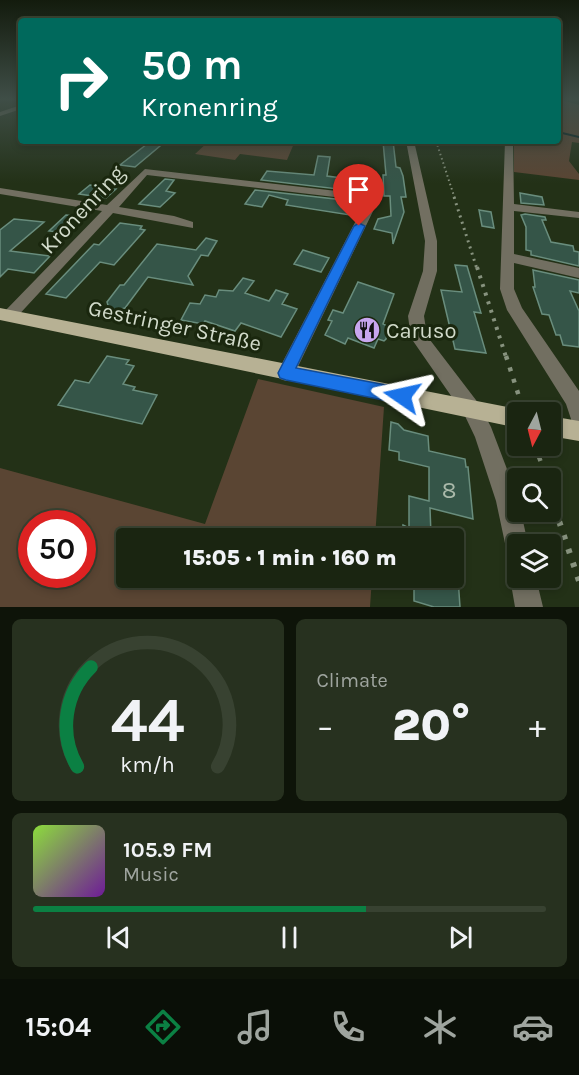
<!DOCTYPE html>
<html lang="en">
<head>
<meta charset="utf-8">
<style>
	body { margin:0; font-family:Karla,sans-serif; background:#27311f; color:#f1f3f6; height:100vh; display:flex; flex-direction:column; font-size:22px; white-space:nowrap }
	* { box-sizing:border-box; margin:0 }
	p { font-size:20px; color:#9fa59f }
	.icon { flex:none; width:33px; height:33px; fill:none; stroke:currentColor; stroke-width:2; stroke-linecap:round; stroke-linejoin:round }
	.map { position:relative; height:607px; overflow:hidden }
	.details { display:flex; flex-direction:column; gap:12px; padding:12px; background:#0e1409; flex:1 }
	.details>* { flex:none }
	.top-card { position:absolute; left:18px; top:18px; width:543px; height:126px; border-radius:6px; box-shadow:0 3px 9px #0003,0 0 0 2px #384231; background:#00695c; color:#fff; overflow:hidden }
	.needle { width:39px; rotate:187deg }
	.fabs { position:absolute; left:507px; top:402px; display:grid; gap:12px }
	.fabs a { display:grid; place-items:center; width:54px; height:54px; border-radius:6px; background:#1a2511; box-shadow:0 3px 9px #0003,0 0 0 2px #384231; font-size:30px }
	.speed { position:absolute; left:18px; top:510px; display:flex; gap:12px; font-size:30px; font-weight:700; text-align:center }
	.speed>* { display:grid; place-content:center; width:78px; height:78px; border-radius:50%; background:#1a2511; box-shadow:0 3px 9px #0003,0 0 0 2px #384231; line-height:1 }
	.speed .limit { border:9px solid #d22; background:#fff; color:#111 }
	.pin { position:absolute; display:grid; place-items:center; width:51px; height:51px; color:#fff; margin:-62px -26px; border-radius:50% 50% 50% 0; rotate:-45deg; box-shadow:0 0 6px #0007 }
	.pin .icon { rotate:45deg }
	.me { position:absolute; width:66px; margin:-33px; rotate:281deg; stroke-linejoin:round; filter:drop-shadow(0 0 4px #0008) }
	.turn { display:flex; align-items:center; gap:21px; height:126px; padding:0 24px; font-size:27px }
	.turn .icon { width:78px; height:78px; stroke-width:2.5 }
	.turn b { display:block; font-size:42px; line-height:51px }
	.big { font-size:45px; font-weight:800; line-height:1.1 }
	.details .tile { flex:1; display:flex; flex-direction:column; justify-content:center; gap:9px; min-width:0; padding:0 21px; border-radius:9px; background:#27311f }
	.details .dial { align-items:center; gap:0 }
	.dial svg { height:156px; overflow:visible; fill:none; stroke:#384231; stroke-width:7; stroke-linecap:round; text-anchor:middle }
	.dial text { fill:#f1f3f6; stroke:none }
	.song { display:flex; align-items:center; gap:18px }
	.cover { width:72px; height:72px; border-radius:9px; background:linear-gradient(135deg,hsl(90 70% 55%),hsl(280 70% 35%)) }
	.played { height:6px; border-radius:3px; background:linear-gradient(90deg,#0b8043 65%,#384231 65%) }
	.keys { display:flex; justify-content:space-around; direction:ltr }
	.heat { display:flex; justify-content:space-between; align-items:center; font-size:33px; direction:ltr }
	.details .tiles { flex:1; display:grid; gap:12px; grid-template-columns:1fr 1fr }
	.tile:last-child { grid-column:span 2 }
	.trip { position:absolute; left:116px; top:528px; width:348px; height:60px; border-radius:6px; background:#1a2511; box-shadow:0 3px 9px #0003,0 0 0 2px #384231; font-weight:800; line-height:60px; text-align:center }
	.dock { display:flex; height:96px; justify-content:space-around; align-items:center; background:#0a0f07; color:#9fa59f }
	.dock .icon { width:42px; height:42px }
	.dock .selected { color:#0b8043 }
	.dock b { font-size:27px; color:#f1f3f6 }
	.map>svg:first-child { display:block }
</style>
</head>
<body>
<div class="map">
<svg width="579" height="607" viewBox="0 0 579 607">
	<rect width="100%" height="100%" fill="#233117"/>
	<path fill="#5a4533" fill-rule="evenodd" d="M558,99L579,105V143L572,142L569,161L579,174V180L514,172V141H558Z
		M209,141H295L287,160L240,154L235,160L195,154Z
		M258,379L384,407L375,538H126V578H372L370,607H0V468L205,524ZM32,524H82V574H32Z"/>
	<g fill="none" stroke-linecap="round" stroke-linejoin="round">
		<path stroke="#032123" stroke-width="2" d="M558,132L579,137"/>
	</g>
	<path fill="#355548" stroke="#698d7d" stroke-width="1.5" d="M151,141H166L135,167L120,165Z
		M383,141H393L396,167L400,168L403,176L406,197H401L404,212L393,244L392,233L374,229L378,219L391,216L390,196H384L383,175H386Z
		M318,156L330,157L327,176L357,180L355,191L261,180L267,171L314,175Z
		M165,179L174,180L166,191L175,193L160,207L139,204Z
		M90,185L106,187L116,189L106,198L79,194Z
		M255,190L353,201L350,215L286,205L288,200L269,195L262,207L245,204Z
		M520,193L542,197L544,205L521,203Z
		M479,210L491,212L494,228L482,226Z
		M525,214L545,217L546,220H542L551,242L573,246L574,251L579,252V266L531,255V251L526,250V227L521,215Z
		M66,215L85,217L68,233L49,231Z
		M14,219L44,222L10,251L50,256L34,273L8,269L0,277V230Z
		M120,223L142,226L140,229L145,230L114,265L100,262L66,298L46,294L94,244L99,245Z
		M206,238L217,241L208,256L201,255L188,276L193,285L148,277L125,308L110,312L107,302L120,285H124L157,244L196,250Z
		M303,250L329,258L321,272L294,264Z
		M455,265L467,266L481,313L474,312L486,353L455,349L441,290L462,292Z
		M533,270L579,280V293L570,291L579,311V347L563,345L560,335H556L549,315L542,314L533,287H535Z
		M243,278L254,281L245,293L269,301L276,290L288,294L282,304L297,309L281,337L241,323L235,331L205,321L203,324L181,320L190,303L200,304L205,295L216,297L219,290L233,291Z
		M358,282L394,294L383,324L389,327L386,339L384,341L378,339L374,348L348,338L345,344L325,335L332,321L328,320L333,310L343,313Z
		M107,356L129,360L126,364L134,366L123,384L135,387L133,390L157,395L142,424L58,405L75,380L89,383Z
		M391,422L398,424L404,430L428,436L429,451L465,459L466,467H468L473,519L430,508L431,535L436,536L435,538H402L403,525L409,528V496L429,501V467L399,460V452L389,450Z
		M414,578H458L460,607H434L414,601Z"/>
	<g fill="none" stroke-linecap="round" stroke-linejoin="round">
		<path fill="#726f61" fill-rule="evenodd" d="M21,105V109L0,116V112Z
			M406,141H414L437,241V271L424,316L427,336L479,404L491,427L518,498V512H521L528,544H518V565L509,562L496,501L475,437L465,416L411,338L408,316L423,271L425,241Z
			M505,141H513L514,204L579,212V218L514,211V254L579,268V278L514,263V289L522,308L579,391V424L572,422L566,404L507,310L500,289Z
			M145,169L363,194L367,195L376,205L292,379L286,381L280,379L277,373L364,205L360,200L147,175L119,207L174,216L193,222V228L113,213L14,320H4L1,316L4,312L102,211L0,194V188L107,205Z
			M518,567V578H536L543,607H515L510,578L514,569Z"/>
		<path fill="#b7b194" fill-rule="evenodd" d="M0,308L518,409L525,412H518V428L0,320Z
			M550,416L579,421V441L550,436Z"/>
		<path stroke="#87927e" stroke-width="2" stroke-dasharray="1.5 3" stroke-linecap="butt" d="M436,141L455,199"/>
		<path stroke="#87927e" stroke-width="3" stroke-dasharray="2 4.5" stroke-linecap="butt" d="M454,197L477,269"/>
		<path stroke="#87927e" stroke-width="4" stroke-dasharray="3 6" stroke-linecap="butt" d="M477,267L506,357"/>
		<path stroke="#87927e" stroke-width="4.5" stroke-dasharray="4 8" stroke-linecap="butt" d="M506,356L524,412
			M535,446L543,468"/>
		<path stroke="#87927e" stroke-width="6" stroke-dasharray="4.5 10" stroke-linecap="butt" d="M542,467L546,478
			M550,494L579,581"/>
	</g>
	<linearGradient id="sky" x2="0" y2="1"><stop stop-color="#131b0d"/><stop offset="0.54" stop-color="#3f4e47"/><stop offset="1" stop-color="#3f4e47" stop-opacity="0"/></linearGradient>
	<rect width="579" height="183" fill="url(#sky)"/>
	<path fill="#1a73e8" stroke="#114b97" stroke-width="1.5" d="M359,223L365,226L296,368L402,388L408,390L411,396L408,401L402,404L286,380L280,378L278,373L354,226Z"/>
	<defs>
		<symbol id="restaurant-disc" viewBox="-11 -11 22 22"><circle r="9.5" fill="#c8a6ef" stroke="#1a270e"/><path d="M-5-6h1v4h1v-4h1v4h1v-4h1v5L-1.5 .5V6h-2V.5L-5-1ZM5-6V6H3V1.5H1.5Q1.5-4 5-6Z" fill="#111"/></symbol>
	</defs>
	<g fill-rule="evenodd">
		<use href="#restaurant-disc" x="352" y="315" width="30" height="30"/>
	</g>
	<g text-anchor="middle" stroke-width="6" stroke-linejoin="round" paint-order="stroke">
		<g font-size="22" fill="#d1daca" stroke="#1a270e">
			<text transform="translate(82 209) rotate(-47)" y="8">Kronenring</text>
			<text transform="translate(175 325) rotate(12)" y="8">Gestringer Straße</text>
		</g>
		<g font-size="22" fill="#d1daca" stroke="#1a270e" text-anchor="start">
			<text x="386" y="338">Caruso</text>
		</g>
		<g font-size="24" fill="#aab9aa">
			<text x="449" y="498">8</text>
		</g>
	</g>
</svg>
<div class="fabs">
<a><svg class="needle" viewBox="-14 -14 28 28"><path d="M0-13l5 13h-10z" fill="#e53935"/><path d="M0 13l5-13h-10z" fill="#9fa59f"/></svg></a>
<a><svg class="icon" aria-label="search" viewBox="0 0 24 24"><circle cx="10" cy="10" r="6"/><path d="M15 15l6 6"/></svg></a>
<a><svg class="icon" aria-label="layers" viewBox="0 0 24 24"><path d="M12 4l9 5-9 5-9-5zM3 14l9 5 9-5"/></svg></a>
</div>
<div class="speed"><div class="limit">50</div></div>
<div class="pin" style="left:359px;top:226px;background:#d93025"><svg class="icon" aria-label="arrive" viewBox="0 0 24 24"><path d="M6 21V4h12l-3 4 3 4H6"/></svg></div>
<svg class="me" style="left:402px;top:396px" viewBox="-20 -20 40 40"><path d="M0-17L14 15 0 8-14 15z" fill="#1a73e8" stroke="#fff" stroke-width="4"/></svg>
<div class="trip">15:05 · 1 min · 160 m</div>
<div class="top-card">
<div class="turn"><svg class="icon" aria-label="right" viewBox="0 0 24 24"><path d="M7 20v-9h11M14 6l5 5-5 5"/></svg><div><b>50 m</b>Kronenring</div></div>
</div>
</div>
<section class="details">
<div class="tiles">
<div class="tile dial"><svg viewBox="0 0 100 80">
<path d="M14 69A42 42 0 1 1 86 69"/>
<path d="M14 69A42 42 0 0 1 21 18" stroke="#0b8043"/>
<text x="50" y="56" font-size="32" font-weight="700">44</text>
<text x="50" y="72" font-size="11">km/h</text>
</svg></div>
<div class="tile"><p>Climate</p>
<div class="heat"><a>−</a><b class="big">20°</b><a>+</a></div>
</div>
<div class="tile">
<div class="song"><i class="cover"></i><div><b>105.9 FM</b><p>Music</p></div></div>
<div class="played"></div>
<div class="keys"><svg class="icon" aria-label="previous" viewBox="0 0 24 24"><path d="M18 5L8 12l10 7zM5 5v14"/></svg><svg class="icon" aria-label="pause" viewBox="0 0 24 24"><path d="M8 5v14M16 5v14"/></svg><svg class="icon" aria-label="next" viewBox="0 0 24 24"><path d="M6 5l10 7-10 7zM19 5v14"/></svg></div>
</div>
</div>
</section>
<nav class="dock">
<b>15:04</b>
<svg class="icon selected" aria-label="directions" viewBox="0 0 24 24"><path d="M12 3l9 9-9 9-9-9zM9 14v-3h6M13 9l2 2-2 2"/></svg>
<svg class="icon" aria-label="music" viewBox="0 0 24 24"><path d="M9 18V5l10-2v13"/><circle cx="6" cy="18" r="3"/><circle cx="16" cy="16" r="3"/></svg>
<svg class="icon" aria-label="phone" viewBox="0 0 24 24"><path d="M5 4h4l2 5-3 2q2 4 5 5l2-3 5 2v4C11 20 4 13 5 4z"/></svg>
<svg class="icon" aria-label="climate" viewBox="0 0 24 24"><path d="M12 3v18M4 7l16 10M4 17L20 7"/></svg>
<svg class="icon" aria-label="car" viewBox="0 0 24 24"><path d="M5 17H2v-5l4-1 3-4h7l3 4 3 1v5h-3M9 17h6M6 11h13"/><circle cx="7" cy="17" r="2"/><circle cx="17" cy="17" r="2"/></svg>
</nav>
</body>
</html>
